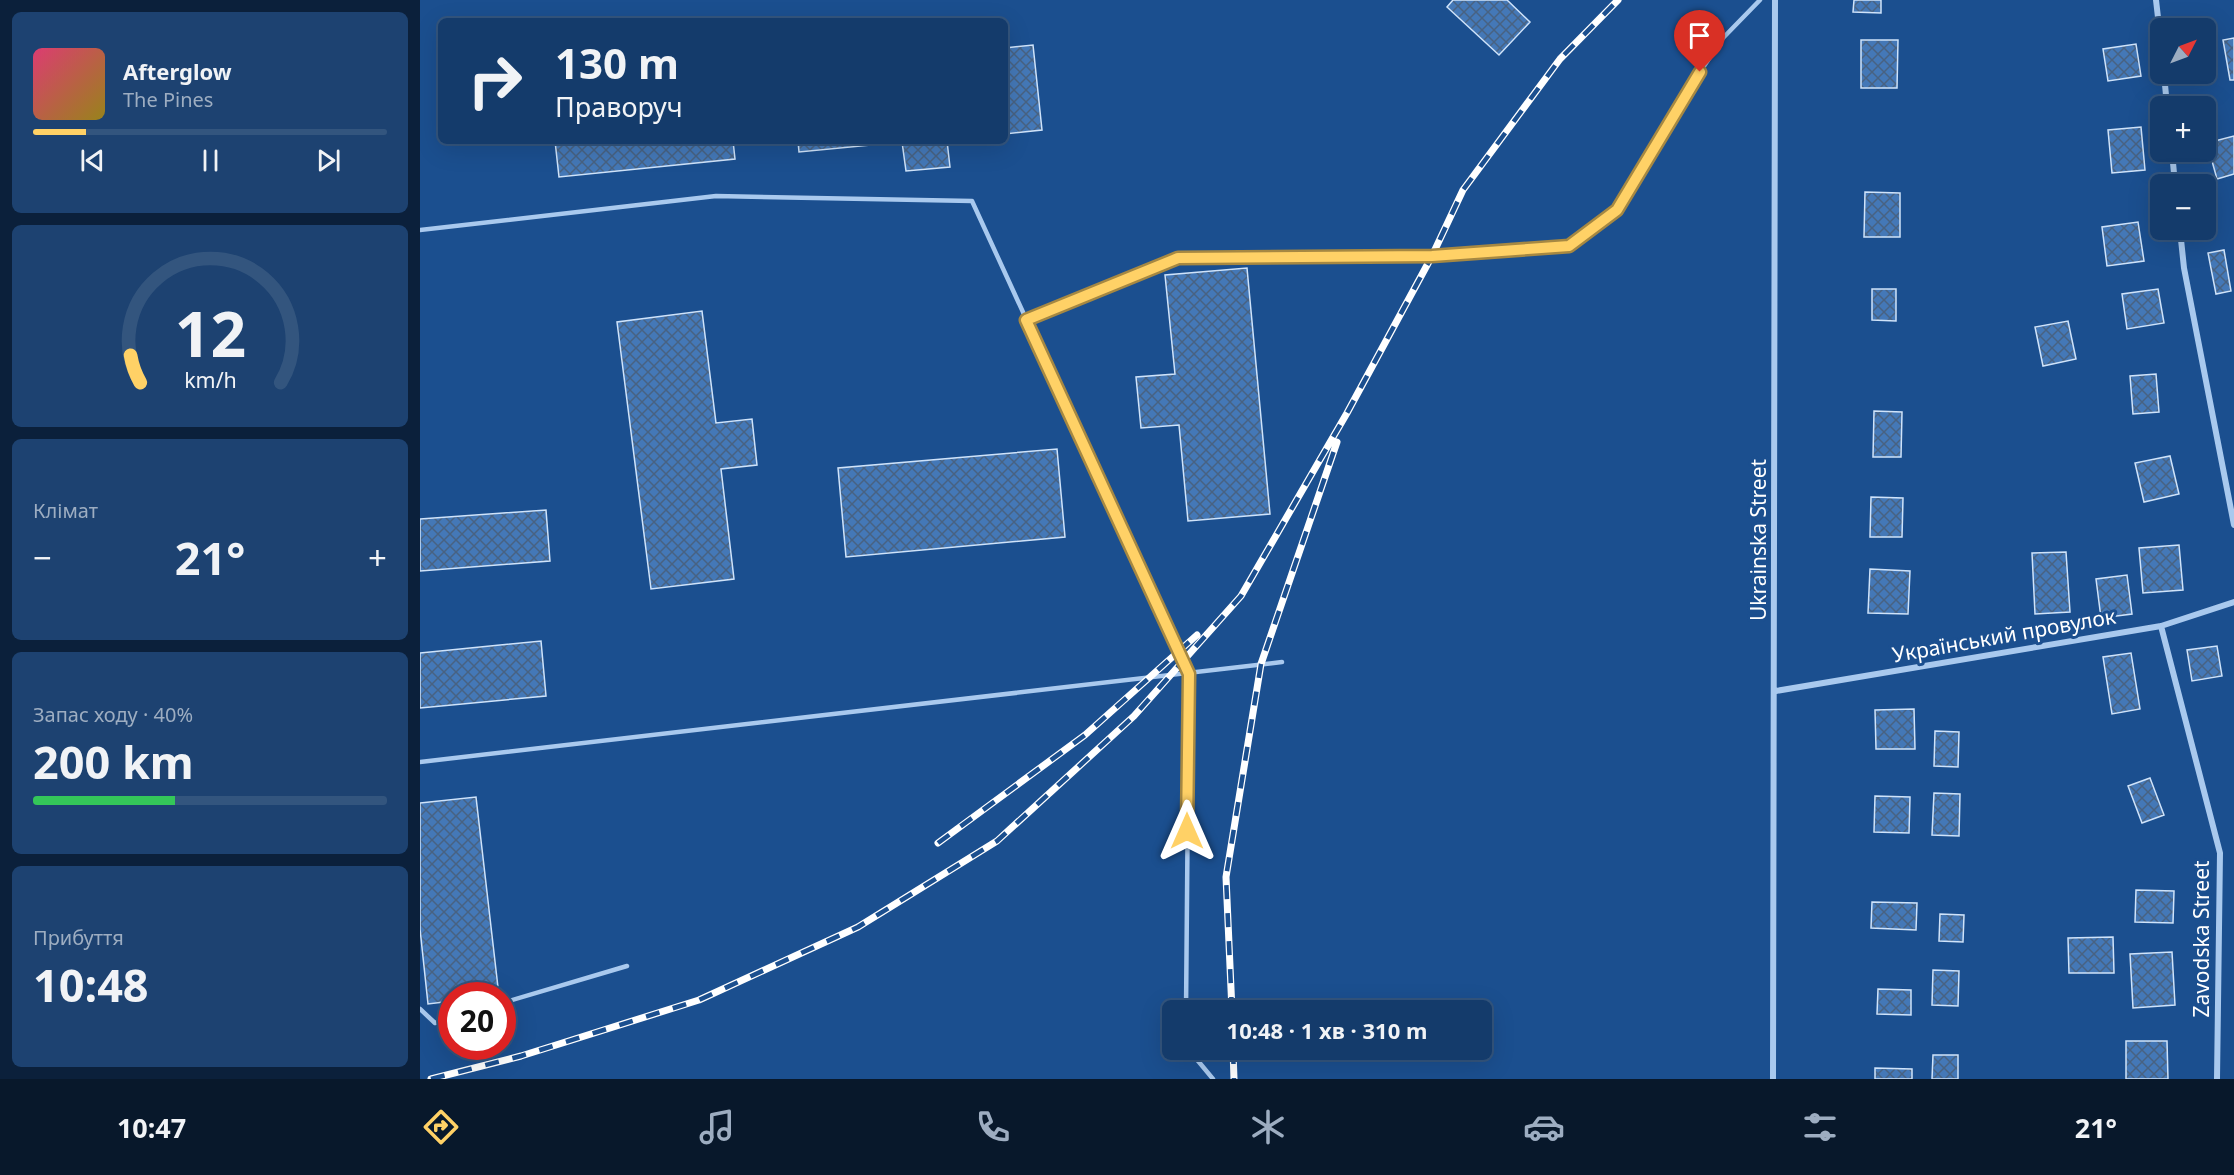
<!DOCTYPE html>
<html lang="uk">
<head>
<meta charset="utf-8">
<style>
	body { margin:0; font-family:"Noto Sans",sans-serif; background:#1d4271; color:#f1f3f6; height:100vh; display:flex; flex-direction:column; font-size:22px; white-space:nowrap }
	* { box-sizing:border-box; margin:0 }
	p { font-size:20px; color:#9dadc1 }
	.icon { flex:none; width:33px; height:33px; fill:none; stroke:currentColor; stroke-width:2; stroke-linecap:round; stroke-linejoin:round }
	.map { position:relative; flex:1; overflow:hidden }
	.side { display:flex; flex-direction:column; gap:12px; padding:12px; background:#0b203b; width:420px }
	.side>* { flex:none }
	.hud { position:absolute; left:18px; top:18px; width:570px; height:126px; border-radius:9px; box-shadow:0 6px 24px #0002,0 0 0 2px #33557e; background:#143b6b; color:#f1f3f6; overflow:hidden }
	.needle { width:39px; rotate:48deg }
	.buttons { position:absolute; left:1730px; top:18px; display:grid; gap:12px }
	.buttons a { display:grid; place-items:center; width:66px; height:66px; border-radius:9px; background:#143b6b; box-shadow:0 6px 24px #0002,0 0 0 2px #33557e; font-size:30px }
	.speed { position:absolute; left:18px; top:982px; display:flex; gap:12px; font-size:30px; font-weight:700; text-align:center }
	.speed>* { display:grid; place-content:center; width:78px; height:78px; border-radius:50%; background:#143b6b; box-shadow:0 6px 24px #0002,0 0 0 2px #33557e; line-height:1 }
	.speed .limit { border:9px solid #d22; background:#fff; color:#111 }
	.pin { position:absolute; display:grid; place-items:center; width:51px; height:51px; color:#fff; margin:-62px -26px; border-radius:50% 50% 50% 0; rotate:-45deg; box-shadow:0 0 6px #0007 }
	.pin .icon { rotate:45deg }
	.me { position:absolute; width:66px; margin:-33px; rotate:0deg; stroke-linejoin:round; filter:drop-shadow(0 0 4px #0008) }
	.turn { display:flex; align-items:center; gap:21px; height:126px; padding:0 18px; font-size:27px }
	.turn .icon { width:78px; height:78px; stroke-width:2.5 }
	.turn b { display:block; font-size:42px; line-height:51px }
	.big { font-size:45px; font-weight:700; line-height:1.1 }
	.side .widget { flex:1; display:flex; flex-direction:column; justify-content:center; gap:9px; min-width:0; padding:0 21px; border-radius:9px; background:#1d4271 }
	.side .dial { align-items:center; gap:0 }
	.dial svg { height:156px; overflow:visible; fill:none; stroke:#33557e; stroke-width:7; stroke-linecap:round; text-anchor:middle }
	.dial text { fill:#f1f3f6; stroke:none }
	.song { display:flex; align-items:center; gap:18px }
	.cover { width:72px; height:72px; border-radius:9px; background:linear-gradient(135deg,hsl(340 70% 55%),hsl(50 70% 35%)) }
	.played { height:6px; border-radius:3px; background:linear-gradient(90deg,#ffd166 15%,#33557e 15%) }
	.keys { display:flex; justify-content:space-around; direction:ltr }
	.heat { display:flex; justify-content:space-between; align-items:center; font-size:33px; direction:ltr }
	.charge { height:9px; border-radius:4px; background:linear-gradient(90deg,#34c759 40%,#33557e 0) }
	.trip { position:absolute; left:742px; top:1000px; width:330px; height:60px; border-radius:9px; background:#143b6b; box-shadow:0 6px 24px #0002,0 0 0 2px #33557e; font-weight:700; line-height:60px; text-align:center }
	.menu { display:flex; height:96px; justify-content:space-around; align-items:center; background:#08182b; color:#9dadc1 }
	.menu .icon { width:42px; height:42px }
	.menu .on { color:#ffd166 }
	.menu b { font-size:27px; color:#f1f3f6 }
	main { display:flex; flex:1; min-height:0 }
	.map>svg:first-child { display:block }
</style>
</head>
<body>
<main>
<section class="side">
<div class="widget">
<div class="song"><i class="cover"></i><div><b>Afterglow</b><p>The Pines</p></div></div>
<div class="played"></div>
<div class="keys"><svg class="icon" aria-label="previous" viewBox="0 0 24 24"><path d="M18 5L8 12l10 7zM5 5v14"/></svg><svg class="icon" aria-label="pause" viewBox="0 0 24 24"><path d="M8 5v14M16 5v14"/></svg><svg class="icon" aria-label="next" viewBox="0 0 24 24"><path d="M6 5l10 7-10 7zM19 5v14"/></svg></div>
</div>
<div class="widget dial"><svg viewBox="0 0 100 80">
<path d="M14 69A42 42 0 1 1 86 69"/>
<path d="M14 69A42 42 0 0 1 9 55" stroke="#ffd166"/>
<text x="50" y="56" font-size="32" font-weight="700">12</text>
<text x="50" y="72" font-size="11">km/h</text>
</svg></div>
<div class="widget"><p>Клімат</p>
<div class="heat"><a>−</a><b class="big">21°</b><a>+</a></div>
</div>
<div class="widget"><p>Запас ходу · 40%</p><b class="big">200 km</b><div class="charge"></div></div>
<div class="widget"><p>Прибуття</p><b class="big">10:48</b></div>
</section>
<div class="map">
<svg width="1814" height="1079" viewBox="0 0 1814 1079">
	<defs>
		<pattern id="building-cross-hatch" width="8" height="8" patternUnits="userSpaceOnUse" patternTransform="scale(1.5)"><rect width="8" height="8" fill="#4478b7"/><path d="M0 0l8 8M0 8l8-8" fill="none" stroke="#486282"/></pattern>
	</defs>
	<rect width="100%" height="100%" fill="#1b4f8f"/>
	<path fill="url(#building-cross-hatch)" stroke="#cfe3fa" stroke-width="1.5" d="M1033,0H1087L1110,22L1079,55L1027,7Z
		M1434,0H1461V13L1433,12Z
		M1814,38V80H1810L1803,40Z
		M1441,40H1478L1477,88H1441Z
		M1716,44L1721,76L1688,81L1683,49Z
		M613,45L622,130L585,134V48Z
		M1721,127L1725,170L1692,173L1688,130Z
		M1814,136V174L1797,179L1787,143Z
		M135,141H313L315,159L139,177Z
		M378,141H527L530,167L486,171L482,142L379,152Z
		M1445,192L1480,193V237H1444Z
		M1718,222L1724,261L1687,266L1682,227Z
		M1804,250L1811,291L1796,294L1788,253Z
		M827,268L850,514L768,521L759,425L721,428L716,377L755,374L745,275Z
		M1452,289H1476V321L1452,320Z
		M1738,289L1744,323L1707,329L1702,294Z
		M282,311L296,423L332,419L337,465L301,469L314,579L231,589L197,322Z
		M1648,321L1656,359L1623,366L1615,327Z
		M1736,374L1739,412L1713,414L1710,376Z
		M1454,411L1482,412L1481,457H1453Z
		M637,449L645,537L426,557L418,468Z
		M1750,456L1759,494L1724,502L1715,463Z
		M1451,497L1483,498L1482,537H1450Z
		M126,510L130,561L0,571V519Z
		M1759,545L1763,590L1723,593L1719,548Z
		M1646,552L1650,612L1615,614L1612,553Z
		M1450,569L1490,571L1488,614L1448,613Z
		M1707,575L1712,614L1681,618L1676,579Z
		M121,641L126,696L0,708V653Z
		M1797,646L1802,676L1772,681L1767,650Z
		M1711,653L1720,709L1692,714L1683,657Z
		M1494,709L1495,749H1456L1455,710Z
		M1515,731L1539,732L1538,767L1514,766Z
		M1730,778L1744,815L1722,823L1708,786Z
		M1514,793L1540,794L1539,836L1512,835Z
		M1455,796L1490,797L1489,833L1454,832Z
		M56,797L79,996H32V1001L8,1004L0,929V803Z
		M1716,890L1754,891L1753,923L1715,922Z
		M1452,902L1497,903L1496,930L1451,928Z
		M1520,914L1544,915L1543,942L1519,941Z
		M1693,937L1694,973H1649L1648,938Z
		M1752,952L1755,1005L1713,1008L1710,954Z
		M1513,970L1539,971L1538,1006L1512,1005Z
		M1458,989L1491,990V1015L1457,1014Z
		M1706,1041H1747L1748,1079H1706Z
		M1513,1055H1538V1079H1512Z
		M1455,1068L1492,1069V1079H1455Z"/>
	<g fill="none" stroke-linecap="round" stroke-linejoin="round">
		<path stroke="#a9c9ee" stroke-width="4.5" d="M0,230L296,196L552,201L769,674L766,1011
			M606,320L758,258L1012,256L1149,246L1197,210L1257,106L1303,38L1340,0
			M0,762L862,662
			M82,1003L207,966
			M0,1009L15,1023L32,1018
			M769,1050L793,1079"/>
		<path stroke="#a9c9ee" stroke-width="6" d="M1736,0L1740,35
			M1744,74L1747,106
			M1752,152L1755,184
			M1760,230L1764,268L1814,525
			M1741,626L1800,853L1797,1079
			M1356,691L1741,626L1814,602
			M1353,1079L1355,0"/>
		<defs>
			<path id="rail" d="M518,843L665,735L777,635
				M812,1011L806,877L841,664L917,442
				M813,1050L814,1079
				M11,1079L101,1056L279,1000L438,927L577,841L714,716L821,596L927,413L1012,256L1043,190L1140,59L1198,0"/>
		</defs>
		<use href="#rail" stroke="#fff" stroke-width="7"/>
		<use href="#rail" stroke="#1b4f8f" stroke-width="4.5" stroke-dasharray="14" stroke-linecap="butt"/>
	</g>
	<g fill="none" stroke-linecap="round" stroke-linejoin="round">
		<defs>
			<path id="route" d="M767,831L769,674L606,320L758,258L1012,256L1149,246L1197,210L1280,72"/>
		</defs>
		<use href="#route" stroke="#a68842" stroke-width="15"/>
		<use href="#route" stroke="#ffd166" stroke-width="10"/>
	</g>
	<g text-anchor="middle" stroke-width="6" stroke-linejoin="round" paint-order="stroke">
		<g font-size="21" fill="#fff" stroke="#1b4f8f">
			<text transform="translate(1339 540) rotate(-90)" y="7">Ukrainska Street</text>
			<text transform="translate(1584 636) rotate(-10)" y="7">Український провулок</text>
			<text transform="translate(1782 939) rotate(-90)" y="7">Zavodska Street</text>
		</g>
	</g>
</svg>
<div class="buttons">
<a><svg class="needle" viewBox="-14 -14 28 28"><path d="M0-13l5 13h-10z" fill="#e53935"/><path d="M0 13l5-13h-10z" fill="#9dadc1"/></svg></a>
<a>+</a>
<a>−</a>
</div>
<div class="speed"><div class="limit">20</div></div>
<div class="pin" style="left:1280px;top:72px;background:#d93025"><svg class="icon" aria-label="arrive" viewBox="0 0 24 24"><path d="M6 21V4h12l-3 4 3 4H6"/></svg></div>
<svg class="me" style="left:767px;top:831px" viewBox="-20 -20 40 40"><path d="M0-17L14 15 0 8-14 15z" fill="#ffd166" stroke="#fff" stroke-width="4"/></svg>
<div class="trip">10:48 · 1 хв · 310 m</div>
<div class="hud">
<div class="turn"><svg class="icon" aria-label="right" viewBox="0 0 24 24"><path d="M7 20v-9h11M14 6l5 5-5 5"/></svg><div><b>130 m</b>Праворуч</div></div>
</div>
</div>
</main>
<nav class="menu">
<b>10:47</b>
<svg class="icon on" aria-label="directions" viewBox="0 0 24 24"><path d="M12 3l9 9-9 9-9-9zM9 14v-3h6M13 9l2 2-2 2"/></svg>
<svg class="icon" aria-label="music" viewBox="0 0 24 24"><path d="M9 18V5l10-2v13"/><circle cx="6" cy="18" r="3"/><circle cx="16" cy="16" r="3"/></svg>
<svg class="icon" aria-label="phone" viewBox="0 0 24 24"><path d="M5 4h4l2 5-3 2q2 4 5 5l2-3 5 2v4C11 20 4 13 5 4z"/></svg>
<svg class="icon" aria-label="climate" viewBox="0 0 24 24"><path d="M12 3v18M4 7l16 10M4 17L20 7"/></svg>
<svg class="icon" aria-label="car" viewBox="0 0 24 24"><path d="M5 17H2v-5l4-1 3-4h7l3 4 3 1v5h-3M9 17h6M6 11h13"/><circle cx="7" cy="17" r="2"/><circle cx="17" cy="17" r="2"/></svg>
<svg class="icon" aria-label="filters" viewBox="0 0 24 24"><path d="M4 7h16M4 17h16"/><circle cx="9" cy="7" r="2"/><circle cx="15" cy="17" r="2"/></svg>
<b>21°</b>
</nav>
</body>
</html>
